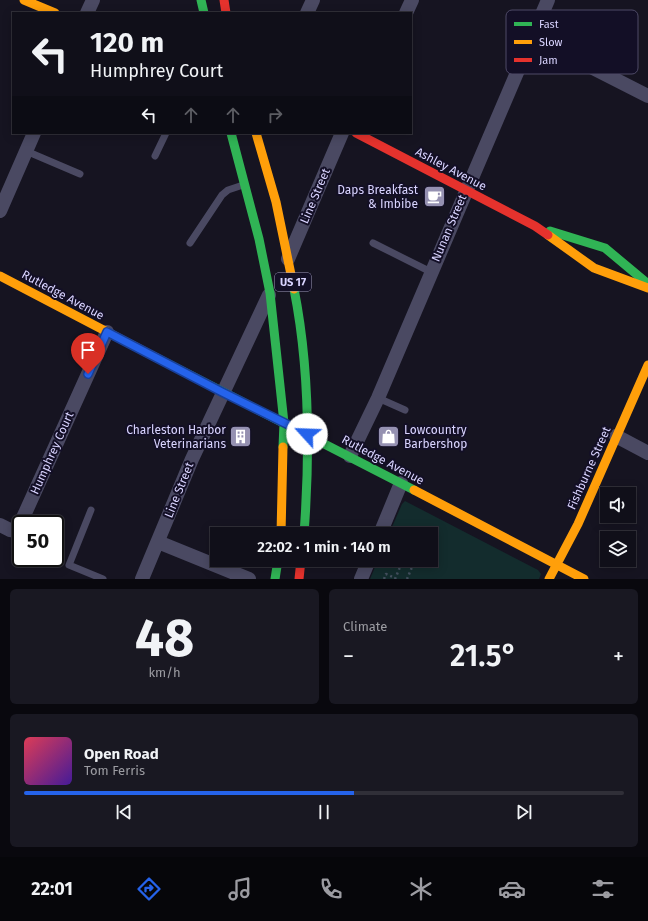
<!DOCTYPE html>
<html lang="en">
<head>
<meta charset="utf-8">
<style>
	body { margin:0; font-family:"Fira Sans",sans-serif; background:#191822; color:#f1f3f6; height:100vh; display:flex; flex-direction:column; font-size:15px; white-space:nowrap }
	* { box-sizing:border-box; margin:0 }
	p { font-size:13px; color:#9c9ca2 }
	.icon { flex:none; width:22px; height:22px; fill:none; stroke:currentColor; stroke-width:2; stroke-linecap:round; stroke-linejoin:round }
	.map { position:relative; height:579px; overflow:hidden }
	.panel { display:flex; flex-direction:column; gap:10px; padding:10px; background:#09080e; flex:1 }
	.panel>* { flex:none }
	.banner { position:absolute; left:12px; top:12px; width:400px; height:122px; border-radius:0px; box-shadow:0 2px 10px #0003,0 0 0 1px #302f38; background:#100f19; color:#f1f3f6; overflow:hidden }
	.buttons { position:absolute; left:600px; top:487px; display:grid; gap:8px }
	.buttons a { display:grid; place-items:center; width:36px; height:36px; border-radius:0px; background:#100f19; box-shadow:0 2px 10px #0003,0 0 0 1px #302f38; font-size:20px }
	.speed { position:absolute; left:12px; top:515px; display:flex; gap:8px; font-size:20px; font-weight:700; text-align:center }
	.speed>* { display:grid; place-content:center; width:52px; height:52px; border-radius:50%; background:#100f19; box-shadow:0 2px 10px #0003,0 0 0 1px #302f38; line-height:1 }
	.speed .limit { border:2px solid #111; border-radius:6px; background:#fff; color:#111 }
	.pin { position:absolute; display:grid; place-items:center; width:34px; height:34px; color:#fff; margin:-41px -17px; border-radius:50% 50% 50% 0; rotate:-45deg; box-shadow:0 0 4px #0007 }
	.pin .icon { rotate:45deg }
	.me { position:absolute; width:44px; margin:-22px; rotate:295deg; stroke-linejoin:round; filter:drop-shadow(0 0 3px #0008) }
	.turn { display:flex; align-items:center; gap:14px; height:84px; padding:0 12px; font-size:18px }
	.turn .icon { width:52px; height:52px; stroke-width:2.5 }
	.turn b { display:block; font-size:28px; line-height:34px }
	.lanes { display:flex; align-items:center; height:38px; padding:0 12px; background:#0003; justify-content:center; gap:20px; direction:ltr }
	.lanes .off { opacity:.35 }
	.big { font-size:30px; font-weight:600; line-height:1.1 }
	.panel .tile { flex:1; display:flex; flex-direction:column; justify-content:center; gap:6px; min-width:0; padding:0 14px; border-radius:6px; background:#191822 }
	.panel .dial { align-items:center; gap:0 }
	.dial b { font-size:52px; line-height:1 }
	.song { display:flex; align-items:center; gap:12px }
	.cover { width:48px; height:48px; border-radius:6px; background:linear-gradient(135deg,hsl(350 70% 55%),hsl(260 70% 35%)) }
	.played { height:4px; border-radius:2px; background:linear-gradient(90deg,#2563eb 55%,#302f38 55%) }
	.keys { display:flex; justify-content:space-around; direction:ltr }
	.heat { display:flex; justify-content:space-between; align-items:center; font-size:22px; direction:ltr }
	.panel .tiles { flex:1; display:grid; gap:10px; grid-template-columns:1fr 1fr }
	.tile:last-child { grid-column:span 2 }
	.trip { position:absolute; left:210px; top:527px; width:228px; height:40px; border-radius:0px; background:#100f19; box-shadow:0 2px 10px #0003,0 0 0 1px #302f38; font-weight:600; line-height:40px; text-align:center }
	.menu { display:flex; height:64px; justify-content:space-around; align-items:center; background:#06060a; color:#9c9ca2 }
	.menu .icon { width:28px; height:28px }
	.menu .current { color:#2563eb }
	.menu b { font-size:18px; color:#f1f3f6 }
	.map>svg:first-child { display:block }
</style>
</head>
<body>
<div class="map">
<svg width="648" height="579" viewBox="0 0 648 579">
	<rect width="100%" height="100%" fill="#161421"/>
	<path fill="#132c2d" d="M405,501L538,570L541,574L539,579H370L378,560H431V534H389L402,504Z"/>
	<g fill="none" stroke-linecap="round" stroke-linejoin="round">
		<path stroke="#44505f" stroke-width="2.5" stroke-dasharray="2 3" stroke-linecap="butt" d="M384,579L386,574L395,578
			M395,579L403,560
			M407,579L415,560"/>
		<path stroke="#4a4962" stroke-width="7" d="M26,151L80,174
			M155,156L166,133
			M190,243L222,195L228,190L243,185
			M373,243L431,272
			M378,398L405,410
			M91,510L69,565L103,579"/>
		<path stroke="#4a4962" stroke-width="14" d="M87,13L93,0
			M307,13L313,0
			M406,13L412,0
			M532,37L648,96
			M0,211L34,133
			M288,259L342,133
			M616,436L648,453
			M350,456L378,398L548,0
			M0,525L10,530L17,531L107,332
			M380,534L401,483
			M158,542L249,579
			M142,579L192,459L269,295
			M361,579L369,560"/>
		<path stroke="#30b455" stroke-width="9" d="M201,0L204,13
			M231,133L259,239L270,293L284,423L283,447
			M550,231L605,248L647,283
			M294,289C310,369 310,453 304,534
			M157,358L414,490
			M275,579L278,560"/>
		<path stroke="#ff9f0a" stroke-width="9" d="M24,0L55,13
			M256,133L276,202L294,289
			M548,235L594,268L648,288
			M0,276L157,358
			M414,490L584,579
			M281,534L283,447
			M549,579L578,524L648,365"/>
		<path stroke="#e5322d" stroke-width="9" d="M224,0L226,13
			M356,133L535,226L548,235
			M299,579L301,560"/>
	</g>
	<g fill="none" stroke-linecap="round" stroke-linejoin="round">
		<defs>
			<path id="route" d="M88,374L107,332L222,392L307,434"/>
		</defs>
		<use href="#route" stroke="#184099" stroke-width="10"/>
		<use href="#route" stroke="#2563eb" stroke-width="7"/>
	</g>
	<defs>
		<symbol id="cafe-square" viewBox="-11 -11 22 22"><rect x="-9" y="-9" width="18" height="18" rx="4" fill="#9591b1" stroke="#130f26"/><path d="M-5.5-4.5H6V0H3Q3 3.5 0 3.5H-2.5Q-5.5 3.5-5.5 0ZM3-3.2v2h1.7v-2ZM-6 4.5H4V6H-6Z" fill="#fff"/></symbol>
		<symbol id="building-square" viewBox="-11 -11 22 22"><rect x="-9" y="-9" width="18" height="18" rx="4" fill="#9591b1" stroke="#130f26"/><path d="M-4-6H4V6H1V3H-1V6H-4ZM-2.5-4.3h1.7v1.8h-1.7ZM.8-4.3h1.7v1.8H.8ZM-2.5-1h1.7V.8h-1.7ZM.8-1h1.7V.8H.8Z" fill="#fff"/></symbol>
		<symbol id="shop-square" viewBox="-11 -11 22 22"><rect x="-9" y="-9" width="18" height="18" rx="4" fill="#9591b1" stroke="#130f26"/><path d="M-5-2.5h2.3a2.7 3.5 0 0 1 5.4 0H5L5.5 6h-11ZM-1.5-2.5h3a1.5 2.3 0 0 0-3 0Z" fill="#fff"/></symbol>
	</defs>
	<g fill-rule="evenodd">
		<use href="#cafe-square" x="422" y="184" width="25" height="25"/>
		<use href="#building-square" x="228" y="424" width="25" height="25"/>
		<use href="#shop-square" x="376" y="424" width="25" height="25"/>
	</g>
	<g text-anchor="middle" stroke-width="4" stroke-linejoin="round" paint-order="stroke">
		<rect fill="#130f26" stroke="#9e99be" stroke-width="1" x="275" y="273" width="36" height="18" rx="3"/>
		<g font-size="11" font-weight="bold" fill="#d9d4ff">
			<text x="293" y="286">US 17</text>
		</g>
		<g font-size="12" fill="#d9d4ff" stroke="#130f26">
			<text transform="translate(451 169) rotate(28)" y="4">Ashley Avenue</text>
			<text transform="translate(315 196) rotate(-67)" y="4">Line Street</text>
			<text transform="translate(449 228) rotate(-67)" y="4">Nunan Street</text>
			<text transform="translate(63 295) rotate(28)" y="4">Rutledge Avenue</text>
			<text transform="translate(52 453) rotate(-66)" y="4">Humphrey Court</text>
			<text transform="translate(383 460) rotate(28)" y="4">Rutledge Avenue</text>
			<text transform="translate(589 468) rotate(-66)" y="4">Fishburne Street</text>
			<text transform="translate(179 490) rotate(-68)" y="4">Line Street</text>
		</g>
		<g font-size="12" fill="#d9d4ff" stroke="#130f26" text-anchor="end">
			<text x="418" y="194">Daps Breakfast<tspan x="418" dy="14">&amp; Imbibe</tspan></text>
			<text x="226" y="434">Charleston Harbor<tspan x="226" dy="14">Veterinarians</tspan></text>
			<text x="404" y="434" text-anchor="start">Lowcountry<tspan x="404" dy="14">Barbershop</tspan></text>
		</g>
	</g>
	<rect x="506" y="10" width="132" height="64" rx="6" fill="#130f26" stroke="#4e4a67" stroke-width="1"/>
	<rect x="514" y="22" width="18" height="4" fill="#30b455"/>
	<rect x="514" y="40" width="18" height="4" fill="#ff9f0a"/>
	<rect x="514" y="58" width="18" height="4" fill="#e5322d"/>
	<g font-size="11" fill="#d9d4ff">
		<text x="539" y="28">Fast</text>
		<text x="539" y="46">Slow</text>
		<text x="539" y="64">Jam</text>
	</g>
</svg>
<div class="buttons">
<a><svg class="icon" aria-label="sound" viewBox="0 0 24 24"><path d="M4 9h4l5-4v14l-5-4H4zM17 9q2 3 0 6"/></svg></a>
<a><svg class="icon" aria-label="layers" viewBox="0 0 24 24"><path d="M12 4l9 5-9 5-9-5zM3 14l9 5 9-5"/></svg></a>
</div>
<div class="speed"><div class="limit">50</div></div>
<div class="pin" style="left:88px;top:374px;background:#d93025"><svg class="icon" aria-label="arrive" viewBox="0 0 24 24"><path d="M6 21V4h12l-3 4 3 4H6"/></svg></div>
<svg class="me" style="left:307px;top:434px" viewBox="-20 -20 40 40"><circle r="19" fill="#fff"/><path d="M0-13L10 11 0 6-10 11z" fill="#2563eb"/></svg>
<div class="trip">22:02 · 1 min · 140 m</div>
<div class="banner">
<div class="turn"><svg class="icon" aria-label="left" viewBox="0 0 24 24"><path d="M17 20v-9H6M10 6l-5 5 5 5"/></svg><div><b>120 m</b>Humphrey Court</div></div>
<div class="lanes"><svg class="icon" aria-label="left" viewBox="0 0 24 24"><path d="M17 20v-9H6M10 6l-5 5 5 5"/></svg><svg class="icon off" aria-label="ahead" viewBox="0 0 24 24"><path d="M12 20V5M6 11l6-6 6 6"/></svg><svg class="icon off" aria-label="ahead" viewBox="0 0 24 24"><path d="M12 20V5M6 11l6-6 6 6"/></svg><svg class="icon off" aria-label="right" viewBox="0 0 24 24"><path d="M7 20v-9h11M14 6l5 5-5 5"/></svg></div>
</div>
</div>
<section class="panel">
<div class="tiles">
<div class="tile dial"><b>48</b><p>km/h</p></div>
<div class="tile"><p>Climate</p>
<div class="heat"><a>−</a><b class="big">21.5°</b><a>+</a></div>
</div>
<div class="tile">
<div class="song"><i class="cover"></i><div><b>Open Road</b><p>Tom Ferris</p></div></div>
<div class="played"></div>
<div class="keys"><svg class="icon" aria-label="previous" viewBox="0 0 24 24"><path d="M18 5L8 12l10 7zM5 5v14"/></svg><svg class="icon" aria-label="pause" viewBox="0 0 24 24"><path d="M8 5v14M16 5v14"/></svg><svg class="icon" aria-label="next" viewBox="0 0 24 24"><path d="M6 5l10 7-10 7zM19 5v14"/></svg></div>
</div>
</div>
</section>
<nav class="menu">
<b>22:01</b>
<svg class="icon current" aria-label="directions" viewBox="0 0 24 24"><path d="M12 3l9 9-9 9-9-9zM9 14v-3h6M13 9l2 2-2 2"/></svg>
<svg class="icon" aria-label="music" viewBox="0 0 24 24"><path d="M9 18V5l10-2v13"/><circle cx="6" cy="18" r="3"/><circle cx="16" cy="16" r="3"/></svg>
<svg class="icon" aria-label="phone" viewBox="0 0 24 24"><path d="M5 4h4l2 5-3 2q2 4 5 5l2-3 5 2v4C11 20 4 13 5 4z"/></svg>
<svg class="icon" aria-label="climate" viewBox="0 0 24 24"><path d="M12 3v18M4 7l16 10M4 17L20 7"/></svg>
<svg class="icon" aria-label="car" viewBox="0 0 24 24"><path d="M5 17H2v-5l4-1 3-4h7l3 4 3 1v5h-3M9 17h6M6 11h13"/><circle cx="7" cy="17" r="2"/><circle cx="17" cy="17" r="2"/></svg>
<svg class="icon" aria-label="filters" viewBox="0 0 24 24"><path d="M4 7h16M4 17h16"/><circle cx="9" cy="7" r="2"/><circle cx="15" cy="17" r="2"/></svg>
</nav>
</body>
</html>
